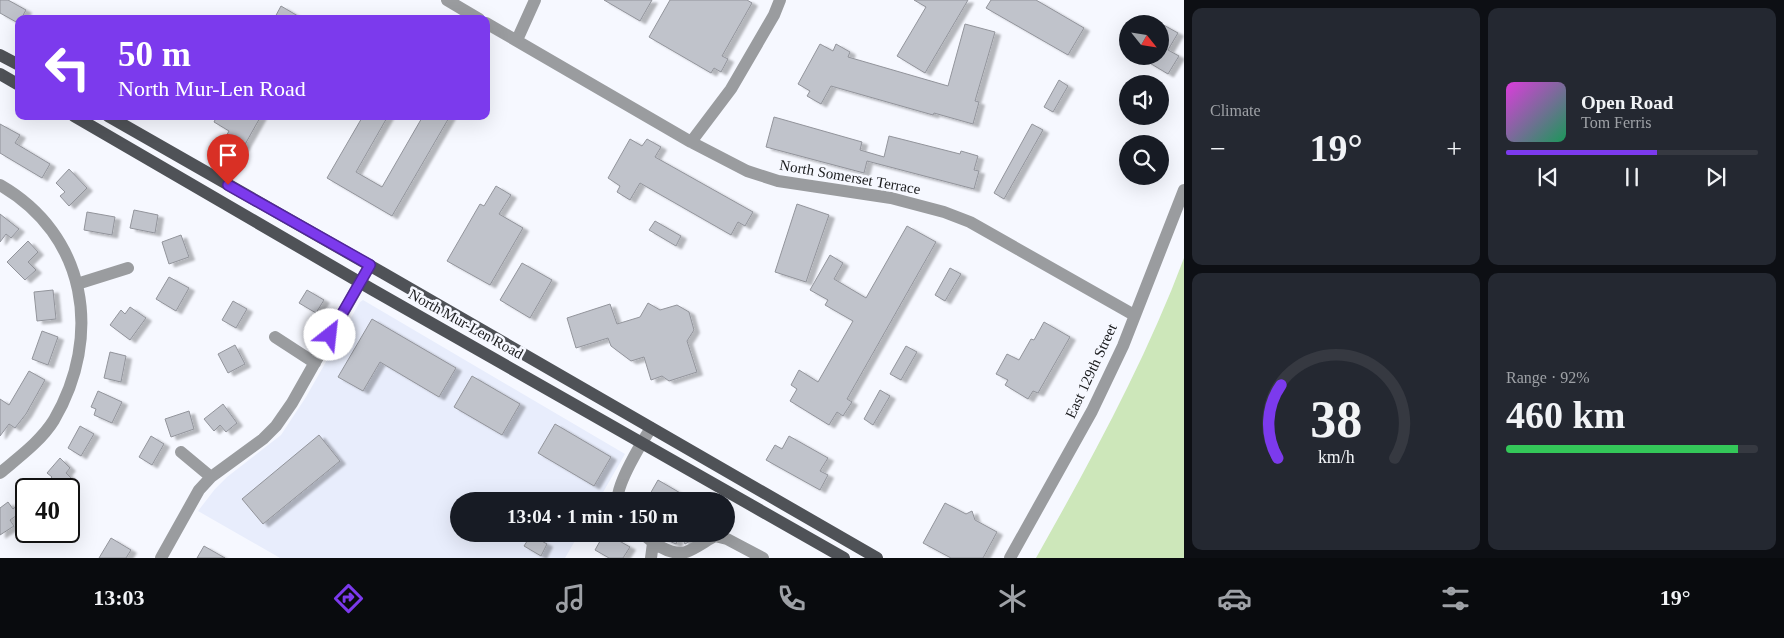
<!DOCTYPE html>
<html lang="en">
<head>
<meta charset="utf-8">
<style>
	body { margin:0; font-family:Georgia,serif; background:#242831; color:#f1f3f6; height:100vh; display:flex; flex-direction:column; font-size:19px; white-space:nowrap }
	* { box-sizing:border-box; margin:0 }
	p { font-size:16px; color:#9ea1a6 }
	.icon { flex:none; width:28px; height:28px; fill:none; stroke:currentColor; stroke-width:2; stroke-linecap:round; stroke-linejoin:round }
	.map { position:relative; flex:1; overflow:hidden }
	.side { display:flex; flex-direction:column; gap:8px; padding:8px; background:#0d0f14; width:600px }
	.side>* { flex:none }
	.top-card { position:absolute; left:15px; top:15px; width:475px; height:105px; border-radius:10px; box-shadow:0 5px 20px #0002; background:#7c3aed; color:#fff; overflow:hidden }
	.needle { width:32px; rotate:120deg }
	.tools { position:absolute; left:1119px; top:15px; display:grid; gap:10px }
	.tools a { display:grid; place-items:center; width:50px; height:50px; border-radius:50%; background:#171b24; box-shadow:0 5px 20px #0002; font-size:25px }
	.speed { position:absolute; left:15px; top:478px; display:flex; gap:10px; font-size:25px; font-weight:700; text-align:center }
	.speed>* { display:grid; place-content:center; width:65px; height:65px; border-radius:50%; background:#171b24; box-shadow:0 5px 20px #0002; line-height:1 }
	.speed .limit { border:2px solid #111; border-radius:8px; background:#fff; color:#111 }
	.pin { position:absolute; display:grid; place-items:center; width:42px; height:42px; color:#fff; margin:-51px -21px; border-radius:50% 50% 50% 0; rotate:-45deg; box-shadow:0 0 5px #0007 }
	.pin .icon { rotate:45deg }
	.me { position:absolute; width:55px; margin:-28px; rotate:29deg; stroke-linejoin:round; filter:drop-shadow(0 0 4px #0008) }
	.turn { display:flex; align-items:center; gap:18px; height:105px; padding:0 20px; font-size:22px }
	.turn .icon { width:65px; height:65px; stroke-width:2.5 }
	.turn b { display:block; font-size:35px; line-height:42px }
	.big { font-size:38px; font-weight:800; line-height:1.1 }
	.side .tile { flex:1; display:flex; flex-direction:column; justify-content:center; gap:8px; min-width:0; padding:0 18px; border-radius:10px; background:#242831 }
	.side .dial { align-items:center; gap:0 }
	.dial svg { height:130px; overflow:visible; fill:none; stroke:#363941; stroke-width:7; stroke-linecap:round; text-anchor:middle }
	.dial text { fill:#f1f3f6; stroke:none }
	.song { display:flex; align-items:center; gap:15px }
	.cover { width:60px; height:60px; border-radius:8px; background:linear-gradient(135deg,hsl(300 70% 55%),hsl(150 70% 35%)) }
	.played { height:5px; border-radius:2px; background:linear-gradient(90deg,#7c3aed 60%,#363941 60%) }
	.keys { display:flex; justify-content:space-around; direction:ltr }
	.heat { display:flex; justify-content:space-between; align-items:center; font-size:28px; direction:ltr }
	.charge { height:8px; border-radius:4px; background:linear-gradient(90deg,#34c759 92%,#363941 0) }
	.side .tiles { flex:1; display:grid; gap:8px; grid-template-columns:repeat(2,1fr) }
	.trip { position:absolute; left:450px; top:492px; width:285px; height:50px; border-radius:25px; background:#171b24; box-shadow:0 5px 20px #0002; font-weight:800; line-height:50px; text-align:center }
	.menu { display:flex; height:80px; justify-content:space-around; align-items:center; background:#090b0e; color:#9ea1a6 }
	.menu .icon { width:35px; height:35px }
	.menu .on { color:#7c3aed }
	.menu b { font-size:22px; color:#f1f3f6 }
	main { display:flex; flex:1; min-height:0 }
	.map>svg:first-child { display:block }
</style>
</head>
<body>
<main>
<div class="map">
<svg width="1184" height="558" viewBox="0 0 1184 558">
	<defs>
		<filter id="shadow"><feDropShadow dx="5.5" dy="3" stdDeviation="1" flood-color="#0004"/></filter>
	</defs>
	<rect width="100%" height="100%" fill="#f6f8ff"/>
	<path fill="#e8edfc" d="M363,300L625,454L598,501H459V534H579L565,558H280L198,511L215,489L227,477L281,435L306,397L360,302Z"/>
	<path fill="#cde7ba" d="M1184,258V558H1036C1090,462 1145,362 1184,258Z"/>
	<path fill="#c0c3cb" stroke="#92949b" filter="url(#shadow)" d="M0,0H8L26,10L21,19H19L18,23L0,13Z
		M604,0H652L640,21Z
		M670,0H747L752,3L722,56L728,59L721,72L714,68L711,73L649,37Z
		M914,0H968L925,73L897,56L926,7Z
		M991,0H1036L1084,28L1068,55L986,8Z
		M281,6L303,19H274Z
		M1160,23L1178,33L1168,50L1179,56L1168,74L1138,56H1160Z
		M965,24L995,32L975,101L979,102L973,124L934,113L933,115L831,86L821,104L807,96L810,91L798,84L820,44L833,51L836,44L850,52L848,57L948,86Z
		M1059,80L1068,86L1053,112L1044,107Z
		M217,116H261L243,148L225,138L229,131L214,122Z
		M363,116H388L356,172L382,187L423,116H450L392,216L327,178Z
		M774,117L862,142L860,150L884,157L889,136L960,154L961,151L978,156L974,170L979,171L974,189L867,161L864,173L766,147Z
		M0,124L20,135L15,143L50,164L42,178L0,153Z
		M1032,124L1043,130L1004,199L994,193Z
		M630,139L642,146L647,139L661,147L655,157L753,212L745,226L738,222L731,235L640,183L630,200L617,192L620,186L608,178Z
		M69,169L87,188L69,206L60,196L65,192L56,183Z
		M496,186L511,195L499,214L523,228L490,285L447,261L480,204L484,206Z
		M797,204L829,215L806,282L775,272Z
		M134,210L158,215L155,233L130,228Z
		M87,212L115,217L112,235L84,230Z
		M0,214L19,229L11,238L6,234L0,242Z
		M655,221L681,236L676,246L649,230Z
		M907,226L936,242L847,399L852,402L843,416L837,412L829,425L790,401L797,389L791,385L799,370L818,382L853,321L825,305L828,300L810,290L830,255L843,263L834,279L866,298Z
		M181,235L189,257L169,264L162,242Z
		M28,241L38,252L28,262L36,270L25,280L7,262Z
		M522,263L552,280L530,318L500,300Z
		M950,268L961,274L945,301L935,295Z
		M169,277L189,288L176,311L156,299Z
		M53,290L56,319L37,321L34,292Z
		M307,290L324,300L316,313L299,303Z
		M233,301L247,309L236,328L222,320Z
		M648,303L660,310L677,305L689,312L694,330L687,341L697,372L669,381L662,376L651,380L644,357L631,361L611,346L608,338L576,348L567,318L610,304L617,324L640,317Z
		M130,307L146,318L130,340L110,325L121,310L125,314Z
		M372,319L456,368L439,397L380,362L363,391L338,377Z
		M1044,322L1070,337L1038,393L1033,391L1028,399L1005,385L1008,380L996,374L1007,354L1019,360L1031,339L1034,340Z
		M42,331L58,337L48,365L32,359Z
		M235,345L245,364L228,373L218,354Z
		M906,346L917,352L901,380L890,374Z
		M110,352L126,356L121,382L104,378Z
		M29,371L45,380L26,414L15,428L9,424L0,436V399L9,405Z
		M472,376L520,404L502,435L454,407Z
		M880,390L890,396L873,425L864,419Z
		M98,391L122,402L112,423L94,415L96,409L91,407Z
		M223,404L237,423L226,432L220,425L214,431L204,419Z
		M189,411L194,429L171,437L165,419Z
		M555,424L611,457L594,486L538,453Z
		M80,426L94,434L81,456L68,448Z
		M319,435L340,461L263,524L242,499Z
		M151,436L164,444L152,465L139,457Z
		M789,436L828,458L820,471L828,475L820,490L766,460L775,445L782,449Z
		M60,458L70,468L66,473L72,479L64,489H41L52,477L47,473Z
		M658,480L694,501H646Z
		M26,498V509L10,520L14,526L0,535V508L8,502L13,509Z
		M945,503L966,514L972,511L975,520L997,532L983,558H951L923,543Z
		M604,534H607L630,547L623,558H609L595,550Z
		M661,534L678,539L676,544L660,537Z
		M689,534H703L685,544L682,538Z
		M531,535L547,544L541,556L524,546Z
		M111,538L131,550L126,558H99Z
		M204,546L225,558H197Z"/>
	<g fill="none" stroke-linecap="round" stroke-linejoin="round">
		<path stroke="#9a9c9f" stroke-width="12" d="M447,0L479,19
			M486,23L691,142L747,171L778,181L891,198L944,212L970,222L1134,315
			M517,40L535,0
			M691,142L731,89L774,15L780,0
			M0,185C87,235 103,336 54,420C41,441 19,457 0,473
			M77,284L128,268
			M275,337L315,363
			M181,452L211,477
			M618,501C615,486 642,442 651,428
			M643,534C653,543 671,556 686,552C695,549 707,540 715,536L727,539L763,558
			M161,558L199,490L211,477L263,439L276,426L292,403L370,265
			M651,558L653,543
			M1010,558L1092,411L1123,346L1184,190"/>
		<path stroke="#4f5257" stroke-width="12" d="M0,55L19,65
			M0,74L19,85
			M74,116L373,290L844,558
			M108,116L383,273L877,558"/>
	</g>
	<g fill="none" stroke-linecap="round" stroke-linejoin="round">
		<defs>
			<path id="route" d="M228,185L370,265L330,335"/>
		</defs>
		<use href="#route" stroke="#51269a" stroke-width="12"/>
		<use href="#route" stroke="#7c3aed" stroke-width="9"/>
	</g>
	<g text-anchor="middle" stroke-width="5" stroke-linejoin="round" paint-order="stroke">
		<g font-size="15" fill="#1b1c1e" stroke="#f6f8ff">
			<text transform="translate(850 177) rotate(10)" y="5">North Somerset Terrace</text>
			<text transform="translate(466 324) rotate(29)" y="5">North Mur-Len Road</text>
			<text transform="translate(1091 371) rotate(-65)" y="5">East 129th Street</text>
		</g>
	</g>
</svg>
<div class="tools">
<a><svg class="needle" viewBox="-14 -14 28 28"><path d="M0-13l5 13h-10z" fill="#e53935"/><path d="M0 13l5-13h-10z" fill="#9ea1a6"/></svg></a>
<a><svg class="icon" aria-label="sound" viewBox="0 0 24 24"><path d="M4 9h4l5-4v14l-5-4H4zM17 9q2 3 0 6"/></svg></a>
<a><svg class="icon" aria-label="search" viewBox="0 0 24 24"><circle cx="10" cy="10" r="6"/><path d="M15 15l6 6"/></svg></a>
</div>
<div class="speed"><div class="limit">40</div></div>
<div class="pin" style="left:228px;top:185px;background:#d93025"><svg class="icon" aria-label="arrive" viewBox="0 0 24 24"><path d="M6 21V4h12l-3 4 3 4H6"/></svg></div>
<svg class="me" style="left:330px;top:335px" viewBox="-20 -20 40 40"><circle r="19" fill="#fff"/><path d="M0-13L10 11 0 6-10 11z" fill="#7c3aed"/></svg>
<div class="trip">13:04 · 1 min · 150 m</div>
<div class="top-card">
<div class="turn"><svg class="icon" aria-label="left" viewBox="0 0 24 24"><path d="M17 20v-9H6M10 6l-5 5 5 5"/></svg><div><b>50 m</b>North Mur-Len Road</div></div>
</div>
</div>
<section class="side">
<div class="tiles">
<div class="tile"><p>Climate</p>
<div class="heat"><a>−</a><b class="big">19°</b><a>+</a></div>
</div>
<div class="tile">
<div class="song"><i class="cover"></i><div><b>Open Road</b><p>Tom Ferris</p></div></div>
<div class="played"></div>
<div class="keys"><svg class="icon" aria-label="previous" viewBox="0 0 24 24"><path d="M18 5L8 12l10 7zM5 5v14"/></svg><svg class="icon" aria-label="pause" viewBox="0 0 24 24"><path d="M8 5v14M16 5v14"/></svg><svg class="icon" aria-label="next" viewBox="0 0 24 24"><path d="M6 5l10 7-10 7zM19 5v14"/></svg></div>
</div>
<div class="tile dial"><svg viewBox="0 0 100 80">
<path d="M14 69A42 42 0 1 1 86 69"/>
<path d="M14 69A42 42 0 0 1 16 24" stroke="#7c3aed"/>
<text x="50" y="56" font-size="32" font-weight="700">38</text>
<text x="50" y="72" font-size="11">km/h</text>
</svg></div>
<div class="tile"><p>Range · 92%</p><b class="big">460 km</b><div class="charge"></div></div>
</div>
</section>
</main>
<nav class="menu">
<b>13:03</b>
<svg class="icon on" aria-label="directions" viewBox="0 0 24 24"><path d="M12 3l9 9-9 9-9-9zM9 14v-3h6M13 9l2 2-2 2"/></svg>
<svg class="icon" aria-label="music" viewBox="0 0 24 24"><path d="M9 18V5l10-2v13"/><circle cx="6" cy="18" r="3"/><circle cx="16" cy="16" r="3"/></svg>
<svg class="icon" aria-label="phone" viewBox="0 0 24 24"><path d="M5 4h4l2 5-3 2q2 4 5 5l2-3 5 2v4C11 20 4 13 5 4z"/></svg>
<svg class="icon" aria-label="climate" viewBox="0 0 24 24"><path d="M12 3v18M4 7l16 10M4 17L20 7"/></svg>
<svg class="icon" aria-label="car" viewBox="0 0 24 24"><path d="M5 17H2v-5l4-1 3-4h7l3 4 3 1v5h-3M9 17h6M6 11h13"/><circle cx="7" cy="17" r="2"/><circle cx="17" cy="17" r="2"/></svg>
<svg class="icon" aria-label="filters" viewBox="0 0 24 24"><path d="M4 7h16M4 17h16"/><circle cx="9" cy="7" r="2"/><circle cx="15" cy="17" r="2"/></svg>
<b>19°</b>
</nav>
</body>
</html>
